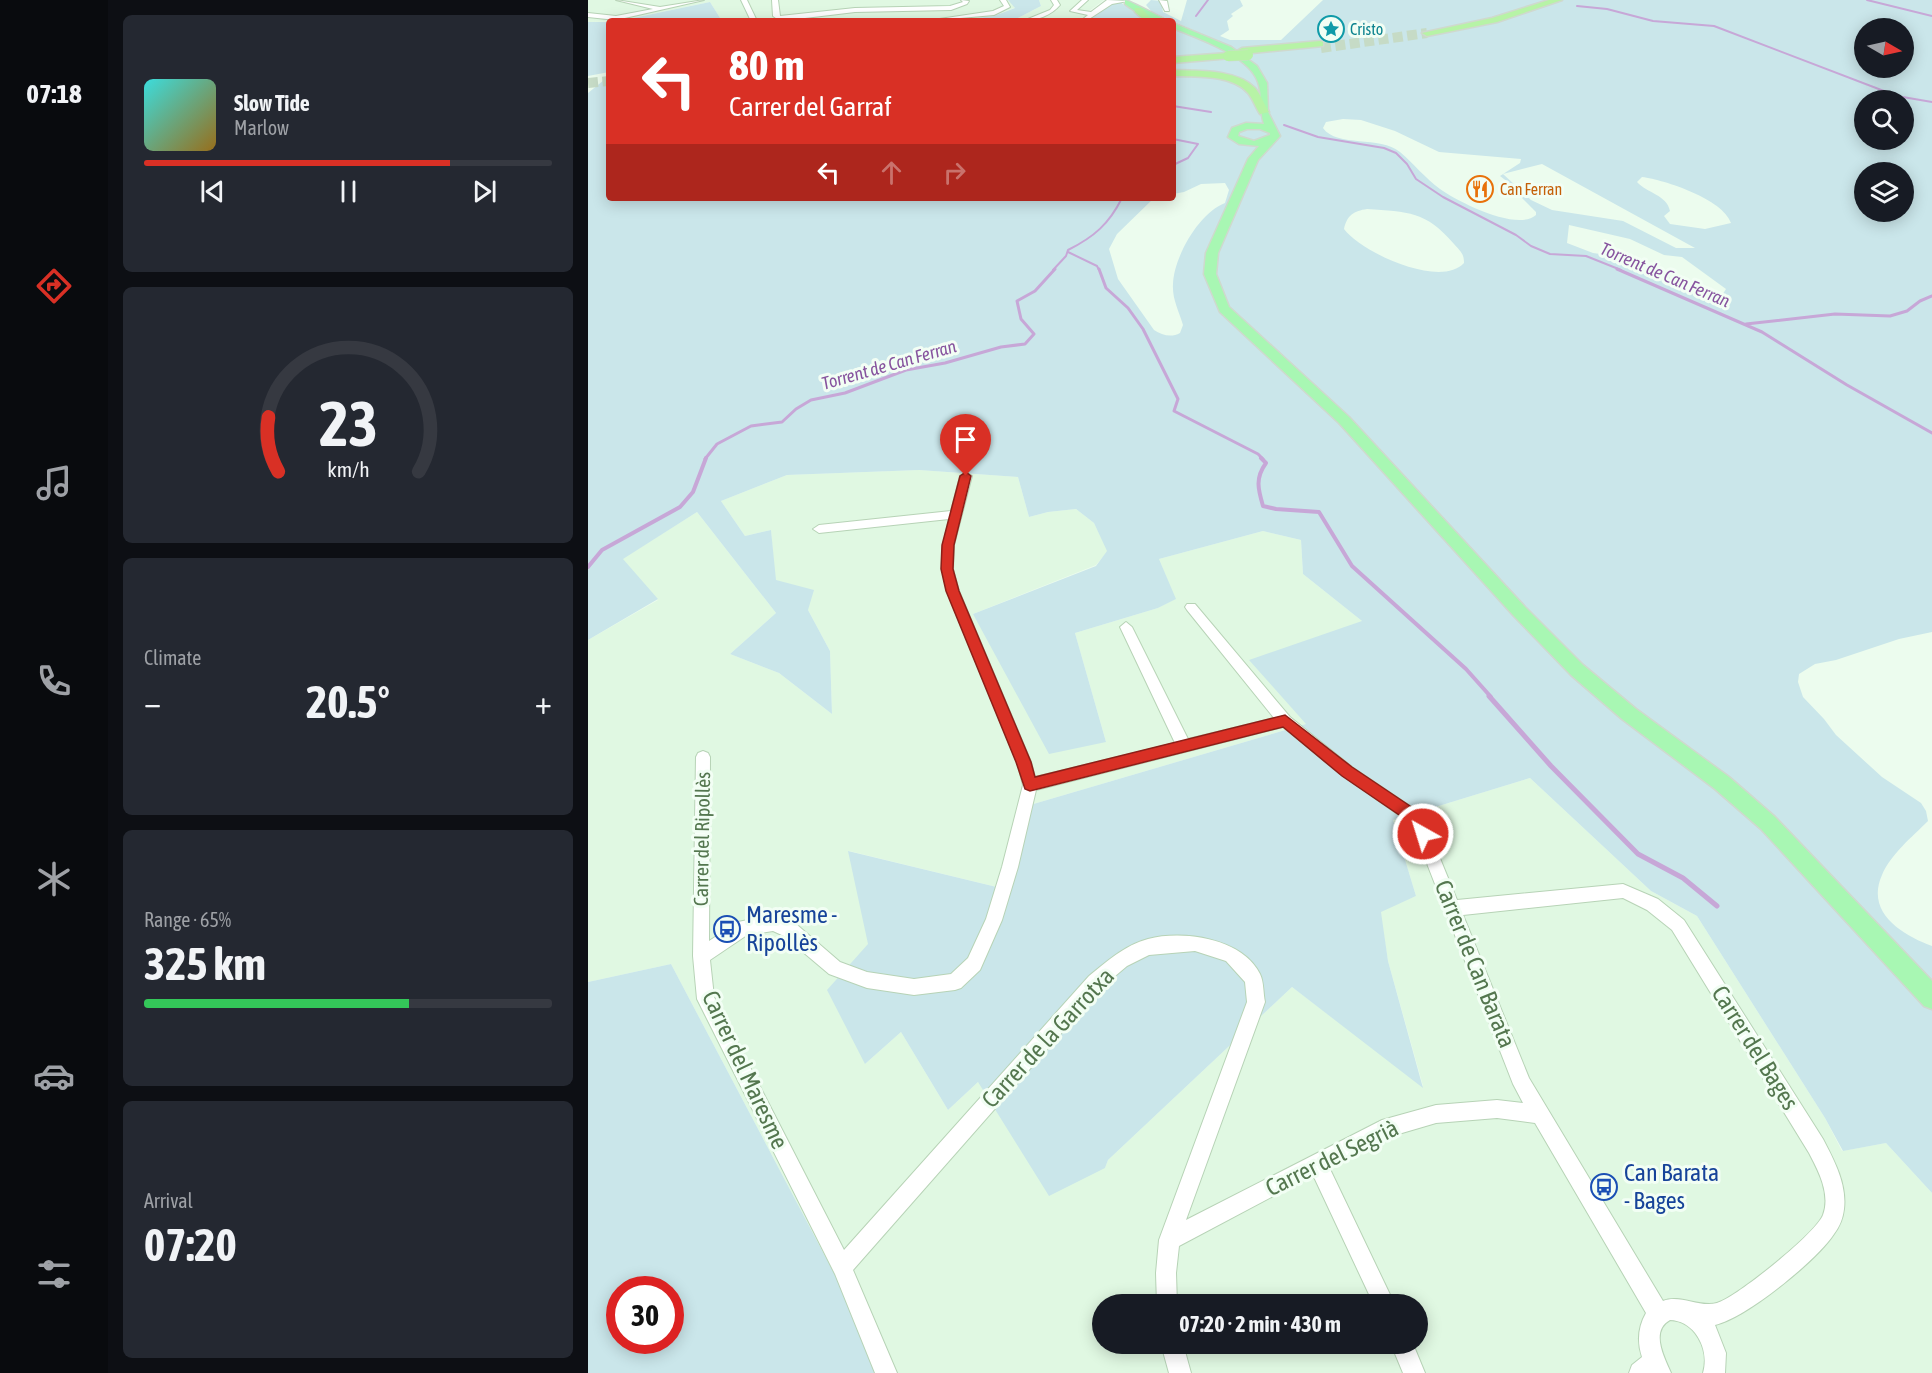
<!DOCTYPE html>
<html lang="en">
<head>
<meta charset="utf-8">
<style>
	body { margin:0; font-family:"Asap Condensed",sans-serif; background:#242831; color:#f1f3f6; height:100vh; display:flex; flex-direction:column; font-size:22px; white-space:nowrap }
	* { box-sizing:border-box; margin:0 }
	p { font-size:20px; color:#9ea1a6 }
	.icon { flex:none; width:33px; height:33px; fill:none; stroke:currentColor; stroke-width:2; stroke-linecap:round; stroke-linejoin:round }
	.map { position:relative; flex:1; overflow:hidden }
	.panel { display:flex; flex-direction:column; gap:15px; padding:15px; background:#0d0f14; width:480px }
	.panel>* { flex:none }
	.top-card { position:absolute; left:18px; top:18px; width:570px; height:183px; border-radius:6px; box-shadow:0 3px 15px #0003; background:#d93025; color:#fff; overflow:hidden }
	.needle { width:39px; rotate:99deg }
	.tools { position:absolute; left:1266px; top:18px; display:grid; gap:12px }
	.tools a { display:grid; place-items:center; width:60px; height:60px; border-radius:50%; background:#171b24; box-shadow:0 3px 15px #0003; font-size:30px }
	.speed { position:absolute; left:18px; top:1276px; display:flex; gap:12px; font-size:30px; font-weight:700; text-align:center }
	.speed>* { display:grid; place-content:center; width:78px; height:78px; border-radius:50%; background:#171b24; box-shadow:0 3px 15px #0003; line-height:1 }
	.speed .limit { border:9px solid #d22; background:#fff; color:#111 }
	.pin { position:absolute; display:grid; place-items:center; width:51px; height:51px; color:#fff; margin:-62px -26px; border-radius:50% 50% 50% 0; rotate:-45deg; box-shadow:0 0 6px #0007 }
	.pin .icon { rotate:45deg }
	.me { position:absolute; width:66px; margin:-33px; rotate:321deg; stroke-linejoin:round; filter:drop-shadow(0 0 4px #0008) }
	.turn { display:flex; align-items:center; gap:21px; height:126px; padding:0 24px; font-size:27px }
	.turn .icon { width:78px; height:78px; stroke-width:2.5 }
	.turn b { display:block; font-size:42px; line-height:51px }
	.lanes { display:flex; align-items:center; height:57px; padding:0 24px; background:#0003; justify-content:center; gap:30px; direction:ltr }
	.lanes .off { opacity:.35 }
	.big { font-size:45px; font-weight:700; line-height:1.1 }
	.panel .widget { flex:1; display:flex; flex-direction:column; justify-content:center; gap:9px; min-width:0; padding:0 21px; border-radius:9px; background:#242831 }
	.panel .dial { align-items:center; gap:0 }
	.dial svg { height:156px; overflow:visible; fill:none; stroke:#363941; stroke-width:7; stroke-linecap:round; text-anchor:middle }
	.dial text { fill:#f1f3f6; stroke:none }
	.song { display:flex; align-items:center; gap:18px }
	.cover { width:72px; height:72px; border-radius:9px; background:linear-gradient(135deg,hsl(180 70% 55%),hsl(40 70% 35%)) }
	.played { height:6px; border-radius:3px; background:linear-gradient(90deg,#d93025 75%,#363941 75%) }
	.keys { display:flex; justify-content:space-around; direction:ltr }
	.heat { display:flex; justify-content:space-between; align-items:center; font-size:33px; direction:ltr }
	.charge { height:9px; border-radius:4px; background:linear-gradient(90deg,#34c759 65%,#363941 0) }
	.trip { position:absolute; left:504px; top:1294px; width:336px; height:60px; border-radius:30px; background:#171b24; box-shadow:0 3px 15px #0003; font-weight:700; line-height:60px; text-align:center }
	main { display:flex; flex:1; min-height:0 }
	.tab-bar { display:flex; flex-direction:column; width:108px; justify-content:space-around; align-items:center; background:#090b0e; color:#9ea1a6 }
	.tab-bar .icon { width:42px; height:42px }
	.tab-bar .selected { color:#d93025 }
	.tab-bar b { font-size:27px; color:#f1f3f6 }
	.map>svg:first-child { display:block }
</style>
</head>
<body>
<main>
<nav class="tab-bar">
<b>07:18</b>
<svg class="icon selected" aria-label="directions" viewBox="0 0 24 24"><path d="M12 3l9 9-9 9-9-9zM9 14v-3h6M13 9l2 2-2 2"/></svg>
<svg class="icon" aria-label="music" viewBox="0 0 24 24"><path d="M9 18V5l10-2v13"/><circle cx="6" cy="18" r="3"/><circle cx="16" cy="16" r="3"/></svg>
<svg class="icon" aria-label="phone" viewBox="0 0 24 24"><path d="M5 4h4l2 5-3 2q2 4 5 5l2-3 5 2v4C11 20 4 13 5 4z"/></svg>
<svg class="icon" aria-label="climate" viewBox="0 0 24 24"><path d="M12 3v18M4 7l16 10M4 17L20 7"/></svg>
<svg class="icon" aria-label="car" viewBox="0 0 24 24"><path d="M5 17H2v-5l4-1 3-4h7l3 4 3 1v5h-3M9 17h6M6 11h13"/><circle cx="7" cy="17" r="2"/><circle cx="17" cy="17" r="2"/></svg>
<svg class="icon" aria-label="filters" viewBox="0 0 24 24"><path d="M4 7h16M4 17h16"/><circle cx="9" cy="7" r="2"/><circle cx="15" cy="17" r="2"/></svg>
</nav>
<section class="panel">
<div class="widget">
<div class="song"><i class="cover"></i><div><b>Slow Tide</b><p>Marlow</p></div></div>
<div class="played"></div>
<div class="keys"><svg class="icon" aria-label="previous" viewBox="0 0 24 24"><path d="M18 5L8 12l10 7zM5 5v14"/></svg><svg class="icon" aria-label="pause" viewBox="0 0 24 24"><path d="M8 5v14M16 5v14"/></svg><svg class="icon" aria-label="next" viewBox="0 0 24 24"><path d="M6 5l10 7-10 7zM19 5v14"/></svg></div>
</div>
<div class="widget dial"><svg viewBox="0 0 100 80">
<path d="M14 69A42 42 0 1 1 86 69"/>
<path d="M14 69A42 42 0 0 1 9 41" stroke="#d93025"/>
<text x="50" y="56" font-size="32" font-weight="700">23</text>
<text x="50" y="72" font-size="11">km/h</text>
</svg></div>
<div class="widget"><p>Climate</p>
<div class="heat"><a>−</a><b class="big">20.5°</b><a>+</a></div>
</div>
<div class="widget"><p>Range · 65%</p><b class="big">325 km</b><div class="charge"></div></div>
<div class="widget"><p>Arrival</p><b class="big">07:20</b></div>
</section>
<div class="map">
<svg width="1344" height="1373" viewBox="0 0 1344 1373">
	<rect width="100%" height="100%" fill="#ecfcee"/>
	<path fill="#e0f8e2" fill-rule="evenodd" d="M0,0H420L428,7L406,16L361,21H134L122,2L31,21L3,22H0Z
		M451,0H516L501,11L498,21H424L453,6Z
		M331,470L430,477L441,517L460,512L488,509L506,523L520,551L508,565L385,614L518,742L487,633L570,608L587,599L571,559L675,531L713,540L715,574L774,621L718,724L442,805L421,890L261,851L281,944L277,1064L313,1032L360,1110L390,1082L517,1168L520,1160L704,987L835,1086L800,961L792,911L828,896L805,820L942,778L1063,891L1109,916L1237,1118L1254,1151L1298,1143L1344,1193V1373H291L266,1311L83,964L0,982V640L70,600L34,559L109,512L188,613L142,654L191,673L244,714L242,651L220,610L187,580L183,530L157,536L133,501L199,475ZM514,1305H830V1344H514Z"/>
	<path fill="#cae6ea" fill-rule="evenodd" d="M420,0H451L453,6L424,21H361L406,16L427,8Z
		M563,0L573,1L575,12L593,21L599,0H652L655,6L643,14L645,16L639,21L641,30L632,36L642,40H693L735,0H1344V632L1311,639L1248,660L1227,664L1211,674L1210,682L1215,697L1236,719L1248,735L1294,777L1333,803L1338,811L1340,821C1324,837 1303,854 1294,875C1277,913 1315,935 1344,946V1193L1298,1143L1255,1151L1237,1118L1109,916L1063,891L942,778L805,820L828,896L793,912L800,961L835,1088L704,987L520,1160L517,1168L461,1196L390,1082L360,1110L313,1032L277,1064L239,990L280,944L260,851L421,890L442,805L718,724L661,660L774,621L715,574L713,540L675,531L571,559L588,599L570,608L487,633L518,742L461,754L385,614L508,566L519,551L506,523L488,509L460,512L441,517L430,477L331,470L199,475L133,501L157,536L183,530L188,580L226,590L220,610L242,651L244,714L191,673L142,654L188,613L109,512L35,559L70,599L0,640V93L21,76V198H566L529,234L521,249L530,279L566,330C574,335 583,338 592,333L595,325C591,311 584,299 585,284C586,256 612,212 637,203L641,190L637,183L613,184L596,192L585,194V28L618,42L630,41L564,12L558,5ZM1276,28H1316V68H1276ZM1276,100H1316V140H1276ZM755,119L773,120L807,131L851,152L933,159L932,163L912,176L929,189L933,197L948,212V215C930,232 870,202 852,189C837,178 826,164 812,152C792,135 749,148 735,128L738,122ZM954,164L1107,248H1088L1035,221L964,210L943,200L915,174ZM1276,172H1316V212H1276ZM1054,177C1077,180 1135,199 1143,223L1117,229L1082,224L1076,216L1082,211C1079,195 1059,193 1049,182ZM779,209C820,212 838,211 866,244C872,251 876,253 876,263C852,289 773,252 756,229C759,215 766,211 779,209ZM981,225L1042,239L1076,255L1094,257L1138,289L1129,303L1048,259L1005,253L979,243Z
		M122,2L134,21H31Z
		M532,2L559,21H500L523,3Z
		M0,22H21V72L0,76Z
		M83,964L266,1311L291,1373H0V982ZM32,1290H82V1341H32Z"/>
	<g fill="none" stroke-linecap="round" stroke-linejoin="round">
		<path stroke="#c7a7d7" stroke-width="2" d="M1279,0L1344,16
			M989,6L1019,9L1065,21L1126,26L1309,96L1344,102
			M608,16L620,0
			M585,106L623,112
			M696,125L730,137L796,148L808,153L819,164L828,179L855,197L928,235L943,246L962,254L998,256L1033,270
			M585,139L610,144L600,158L585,165
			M480,252L509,266L511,270
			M465,270L478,256L480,250C506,237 521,224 534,198"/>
		<path stroke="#c7a7d7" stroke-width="3" d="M511,269L518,288L540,308L555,329L590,399L586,411L670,454L675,459
			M1029,269L1174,332L1259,385L1344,433
			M1158,324L1247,314L1302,316L1319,311L1332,301L1344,296
			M117,459L129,444L163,426L194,422L208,409L223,400L257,393L318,370L357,363L413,347L437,344L446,334L433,319L429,301L447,291L467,269"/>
		<path stroke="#c7a7d7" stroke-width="4" d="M673,458L678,463C667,478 670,489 675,506L688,509L731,512L764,566L878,669L903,697
			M0,567L14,550L92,507L105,492L118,458"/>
		<path stroke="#c7a7d7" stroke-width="5" d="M901,696L963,766L1050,854L1095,878L1129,906"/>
		<path stroke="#c6dbc6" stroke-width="10" stroke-dasharray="10 4.5" stroke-linecap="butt" d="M733,48L839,33
			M0,83L21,81"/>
		<defs>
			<path id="minor" d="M28,0L72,7L116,0L28,20L0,17V13L28,16L65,9Z
				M153,0H159L169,21H163Z
				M184,0H190L192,16L267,8L362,6L375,2L373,0L381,1L379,4L363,10L267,12L192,21L185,16Z
				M412,0H418L422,7L406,15L338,21L405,11L416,6Z
				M463,0H469L472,5C464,15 448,21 435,21L462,10L466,5Z
				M494,0H500L489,10L503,12L519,0L540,1L524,4L498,21L495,19L500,15L482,11Z
				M571,0L579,1L581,11H577Z
				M378,472L384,476L366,545L365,569L371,591L443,762L447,777L587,743L532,627L538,622L544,627L600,739L686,718L599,610L597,607L599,604H607L702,717L764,767L825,808L840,829L869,900L1035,884L1070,899L1096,920L1235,1139C1246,1160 1259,1184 1256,1209C1255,1218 1252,1226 1246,1234C1228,1261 1158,1318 1127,1325L1138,1353L1137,1373H1115C1122,1349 1107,1321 1082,1320C1062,1331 1076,1357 1083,1373H1041L1044,1365L1054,1357C1049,1342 1050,1327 1058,1313L947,1123L909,1118L848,1123L797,1138L741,1167L807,1305H786L725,1175L591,1246L588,1273L589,1305H569L568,1273L571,1240L659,1002L657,982L638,961L607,951L561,955L539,966L513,988L265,1270L309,1373H287L247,1274L109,999L105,956L108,757L110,753L115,751L120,753L122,757L121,941L150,922L185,915L208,924L252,962L279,972L326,979L363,974L380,958L398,919L414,867L435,785L429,762L359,591C351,563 354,547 361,519L231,533L225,529L231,525L363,511L372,476ZM695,727L754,775L815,818L829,838L925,1084L935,1103L909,1100L848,1105L794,1120L598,1220L677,1002C675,993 676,982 672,974C654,938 595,930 560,939C537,945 518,962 501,976L256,1250L126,997L122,960L159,935L185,931L196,936L241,974L279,988L326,995L367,990L373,988L392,970L414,920L430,867L448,790ZM1035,898L1059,910L1084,930L1221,1153C1230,1170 1243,1194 1235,1215C1228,1233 1149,1297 1129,1303C1111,1308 1092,1294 1075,1301L941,1078L875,915Z
				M573,1344H595L603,1373H581Z
				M803,1344H825L837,1373H815Z"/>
			<path id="major" d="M537,0C541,1 575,18 580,21C564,21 550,14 537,4Z
				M585,23L643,47L669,66L679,83L680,112L692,136L670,160L630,253L628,274L641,307L761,417L937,607L995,665L1048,709L1141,777L1187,817L1344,981V1009L1336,1006L1173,829L1127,789L1034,719L983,675L925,615L751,423L632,312L616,274L618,253L660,159L671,146L651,144L640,137L644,128L658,123L676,124C671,110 675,95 670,82C661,55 609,38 585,28ZM659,129H672L682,133V135L666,141L650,136L651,132Z"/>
			<path id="highway" d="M961,0H974L909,22L839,36L834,33L904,18Z
				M547,8H553L566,21H557L547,12Z
				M732,41L735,42V46L654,54L649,51L654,48Z
				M640,53L645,56L643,58L585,63V57Z
				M585,70C610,71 648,69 667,88C673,95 676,104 681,112L672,114C668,108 665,99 660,93C644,74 607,77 585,76Z"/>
		</defs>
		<use href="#minor" stroke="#b7d3b6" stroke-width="2"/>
		<use href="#major" stroke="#cfd9ce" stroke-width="3"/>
		<use href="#highway" stroke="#cfd9ce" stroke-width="3"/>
		<use href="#minor" fill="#fff" fill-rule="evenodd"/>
		<use href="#major" fill="#a8f7b3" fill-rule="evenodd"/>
		<use href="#highway" fill="#b7f3a6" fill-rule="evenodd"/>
		<defs>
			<path id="highway-bridge" d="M640,56L660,55"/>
		</defs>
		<use href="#highway-bridge" stroke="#cfd9ce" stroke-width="11" stroke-linecap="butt"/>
		<use href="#highway-bridge" stroke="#b7f3a6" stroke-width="10"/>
	</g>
	<path fill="#d93025" stroke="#8d1f18" stroke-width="1.5" d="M378,472L383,476L366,545L365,569L371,591L443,762L447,777L697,715L764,767L825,808L843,834L841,839L835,841L830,839L814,817L754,776L695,727L442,791L437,789L428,762L358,591L353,569L354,545L372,476Z"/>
	<defs>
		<symbol id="sight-ring" viewBox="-11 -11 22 22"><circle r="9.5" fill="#f2fef4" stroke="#0f9aa8" stroke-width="1.5"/><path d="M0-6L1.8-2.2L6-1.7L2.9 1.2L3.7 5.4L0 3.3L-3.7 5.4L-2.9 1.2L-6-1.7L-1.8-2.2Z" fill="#0f9aa8"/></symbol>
		<symbol id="restaurant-ring" viewBox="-11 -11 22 22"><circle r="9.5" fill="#f2fef4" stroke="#e8710a" stroke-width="1.5"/><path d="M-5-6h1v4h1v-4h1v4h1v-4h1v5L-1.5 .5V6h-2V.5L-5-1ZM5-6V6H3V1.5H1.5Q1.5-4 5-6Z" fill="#e8710a"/></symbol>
		<symbol id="bus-ring" viewBox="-11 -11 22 22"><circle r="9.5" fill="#f2fef4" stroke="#1a4fb4" stroke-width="1.5"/><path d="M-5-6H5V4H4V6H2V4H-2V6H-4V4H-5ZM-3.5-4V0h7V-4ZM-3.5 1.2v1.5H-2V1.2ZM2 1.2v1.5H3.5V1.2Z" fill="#1a4fb4"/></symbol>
	</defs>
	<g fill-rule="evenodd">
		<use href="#sight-ring" x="728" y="14" width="30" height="30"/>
		<use href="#restaurant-ring" x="877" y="174" width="30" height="30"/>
		<use href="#bus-ring" x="124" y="914" width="30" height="30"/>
		<use href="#bus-ring" x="1001" y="1172" width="30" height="30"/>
	</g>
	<g text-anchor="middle" stroke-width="6" stroke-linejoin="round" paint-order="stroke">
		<g font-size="16" fill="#0d838f" stroke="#f2fef4" text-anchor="start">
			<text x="762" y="35">Cristo</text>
		</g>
		<g font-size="16" fill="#c56008" stroke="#f2fef4" text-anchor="start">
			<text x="912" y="195">Can Ferran</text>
		</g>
		<g font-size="18" font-style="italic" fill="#86539e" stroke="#f2fef4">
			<text transform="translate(1077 275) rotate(23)" y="6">Torrent de Can Ferran</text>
			<text transform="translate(301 365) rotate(-16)" y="6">Torrent de Can Ferran</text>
		</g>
		<g font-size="20" fill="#54774f" stroke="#f2fef4">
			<text transform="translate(114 839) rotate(-89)" y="7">Carrer del Ripollès</text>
		</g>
		<g font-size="24" fill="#164399" stroke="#f2fef4" text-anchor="start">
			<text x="158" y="923">Maresme -<tspan x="158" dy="28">Ripollès</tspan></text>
			<text x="1036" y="1181">Can Barata<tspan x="1036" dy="28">- Bages</tspan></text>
		</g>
		<g font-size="24" fill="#54774f" stroke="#f2fef4">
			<text transform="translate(887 964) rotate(68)" y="8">Carrer de Can Barata</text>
			<text transform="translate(460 1038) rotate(-47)" y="8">Carrer de la Garrotxa</text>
			<text transform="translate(1167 1048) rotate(58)" y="8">Carrer del Bages</text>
			<text transform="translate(157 1070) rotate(65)" y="8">Carrer del Maresme</text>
			<text transform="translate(744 1158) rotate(-26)" y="8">Carrer del Segrià</text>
		</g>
	</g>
</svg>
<div class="tools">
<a><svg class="needle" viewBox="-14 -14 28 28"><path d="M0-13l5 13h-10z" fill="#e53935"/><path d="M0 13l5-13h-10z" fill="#9ea1a6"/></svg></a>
<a><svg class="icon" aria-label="search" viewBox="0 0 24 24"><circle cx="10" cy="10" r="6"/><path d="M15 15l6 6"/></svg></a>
<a><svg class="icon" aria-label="layers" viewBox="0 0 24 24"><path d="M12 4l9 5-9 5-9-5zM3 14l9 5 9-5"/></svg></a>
</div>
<div class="speed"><div class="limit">30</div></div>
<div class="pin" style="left:378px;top:476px;background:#d93025"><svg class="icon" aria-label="arrive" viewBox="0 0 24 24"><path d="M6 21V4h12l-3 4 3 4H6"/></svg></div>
<svg class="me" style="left:835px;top:834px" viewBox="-20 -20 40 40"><circle r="17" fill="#d93025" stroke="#fff" stroke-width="3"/><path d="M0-11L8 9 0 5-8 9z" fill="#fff"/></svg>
<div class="trip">07:20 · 2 min · 430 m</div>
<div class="top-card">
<div class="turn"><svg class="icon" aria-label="left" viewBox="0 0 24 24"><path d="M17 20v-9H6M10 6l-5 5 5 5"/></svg><div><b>80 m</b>Carrer del Garraf</div></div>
<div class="lanes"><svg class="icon" aria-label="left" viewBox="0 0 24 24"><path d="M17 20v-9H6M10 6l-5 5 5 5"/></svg><svg class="icon off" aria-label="ahead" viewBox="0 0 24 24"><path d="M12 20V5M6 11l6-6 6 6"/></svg><svg class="icon off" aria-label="right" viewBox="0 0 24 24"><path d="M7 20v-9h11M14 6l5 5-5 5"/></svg></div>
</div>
</div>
</main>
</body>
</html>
